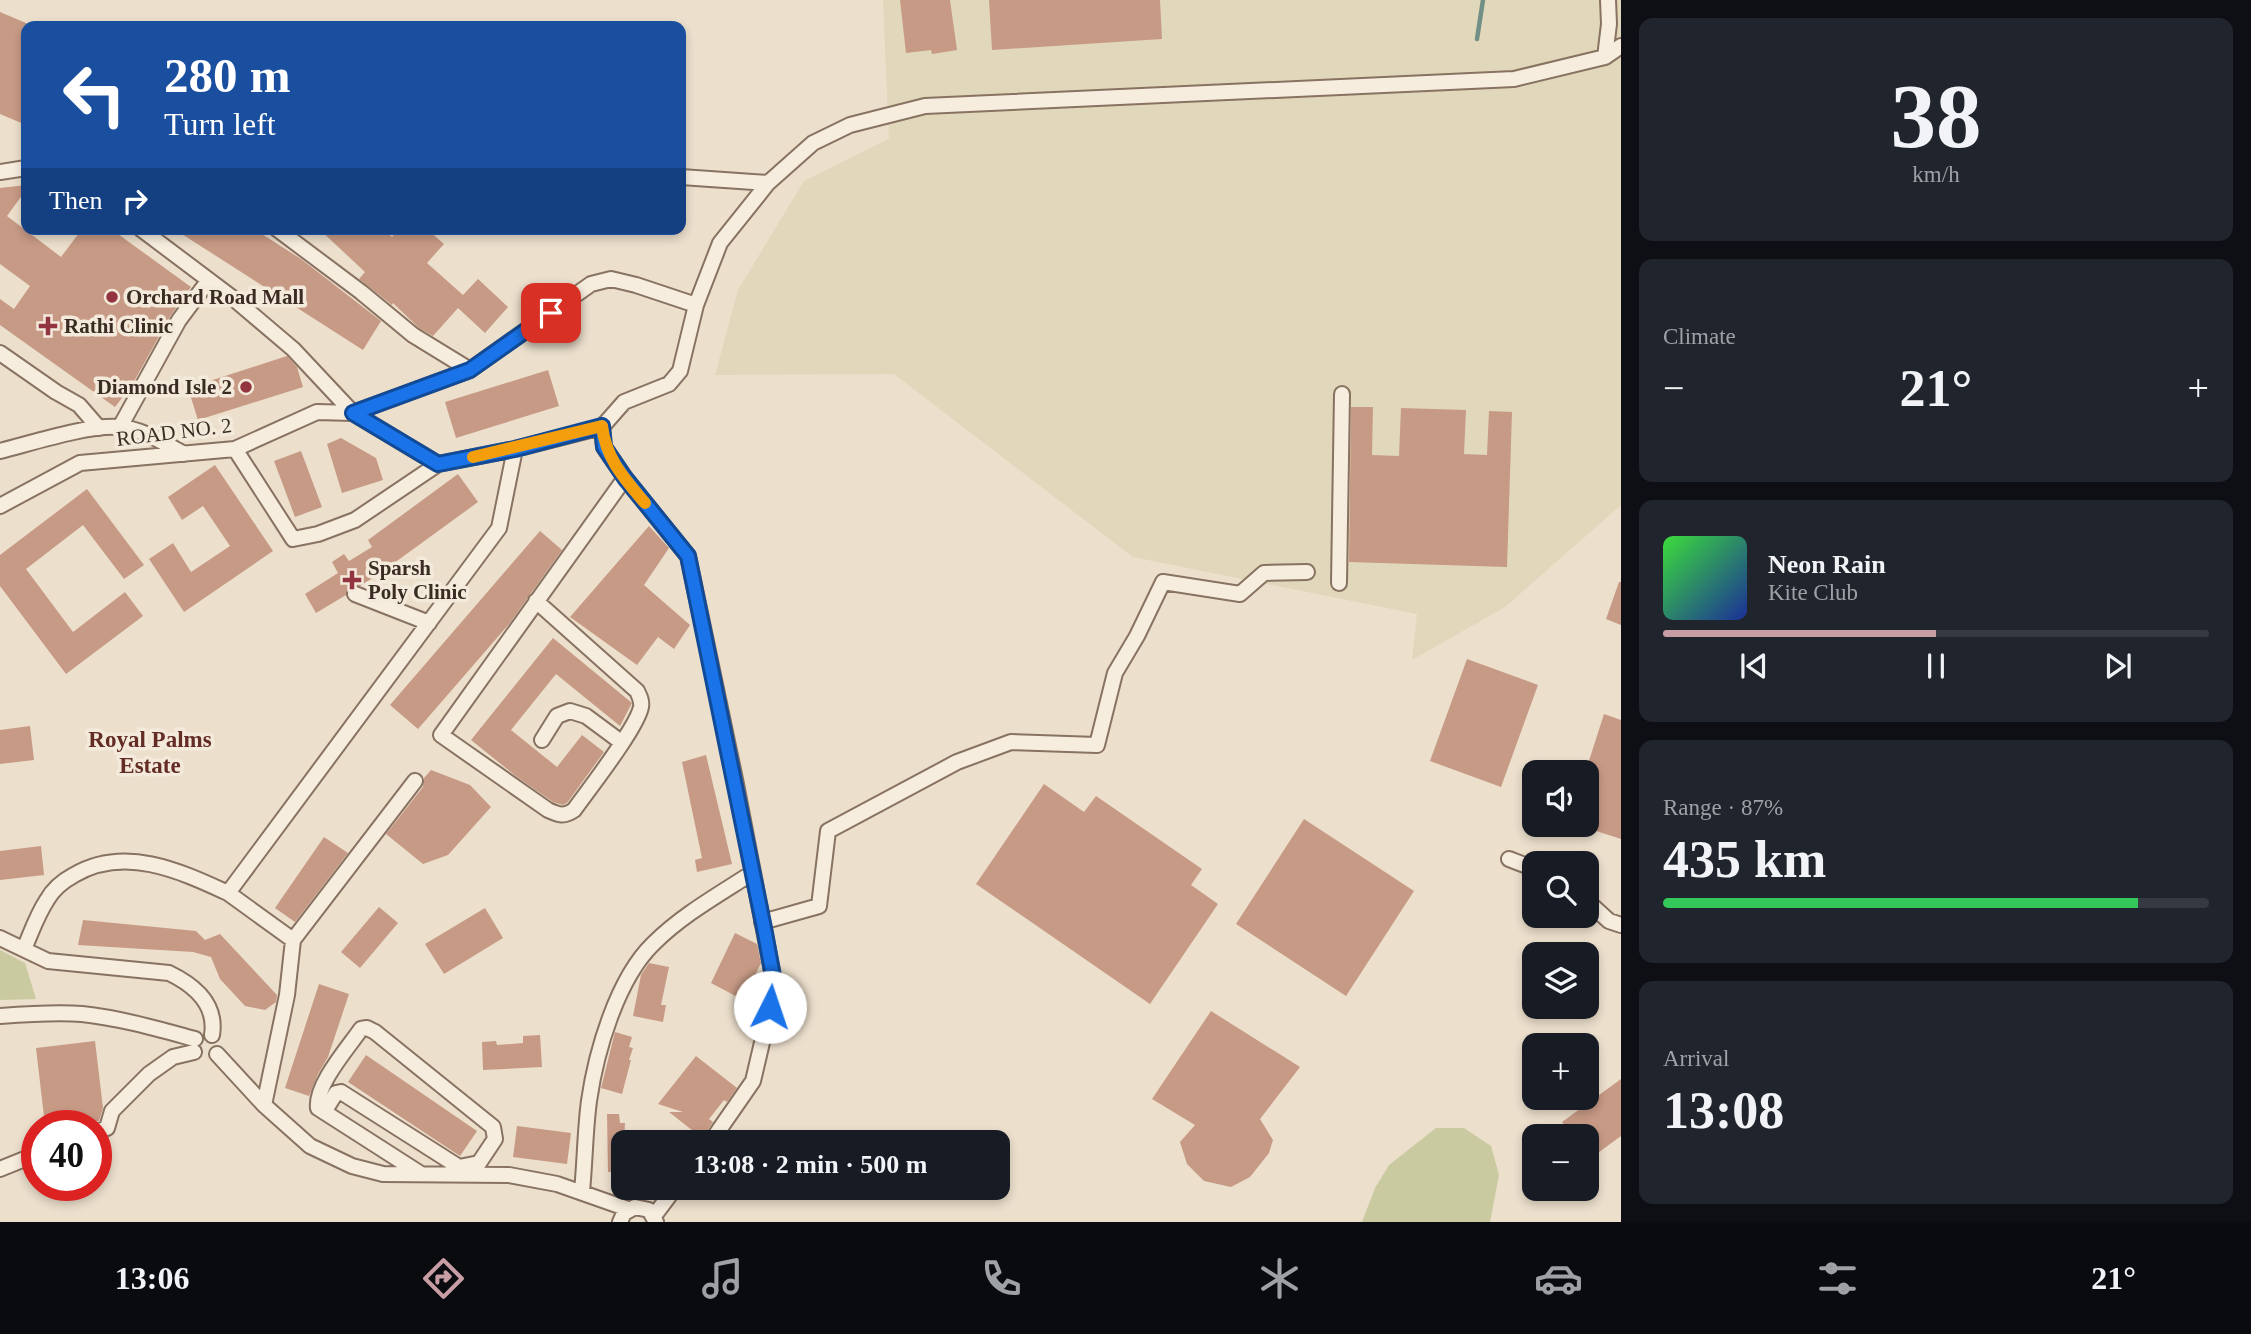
<!DOCTYPE html>
<html lang="en">
<head>
<meta charset="utf-8">
<style>
	body { margin:0; font-family:Georgia,serif; background:#20242c; color:#f1f3f6; height:100vh; display:flex; flex-direction:column; font-size:26px; white-space:nowrap }
	* { box-sizing:border-box; margin:0 }
	p { font-size:23px; color:#9ea1a6 }
	.icon { flex:none; width:38px; height:38px; fill:none; stroke:currentColor; stroke-width:2; stroke-linecap:round; stroke-linejoin:round }
	.map { position:relative; flex:1; overflow:hidden }
	.drawer { display:flex; flex-direction:column; gap:18px; padding:18px; background:#0d0f14; width:630px }
	.drawer>* { flex:none }
	.banner { position:absolute; left:21px; top:21px; width:665px; height:214px; border-radius:14px; box-shadow:0 4px 10px #0003; background:#1a4fa0; color:#fff; overflow:hidden }
	.buttons { position:absolute; left:1522px; top:760px; display:grid; gap:14px }
	.buttons a { display:grid; place-items:center; width:77px; height:77px; border-radius:14px; background:#171b24; box-shadow:0 4px 10px #0003; font-size:35px }
	.speed { position:absolute; left:21px; top:1110px; display:flex; gap:14px; font-size:35px; font-weight:700; text-align:center }
	.speed>* { display:grid; place-content:center; width:91px; height:91px; border-radius:50%; background:#171b24; box-shadow:0 4px 10px #0003; line-height:1 }
	.speed .limit { border:10px solid #d22; background:#fff; color:#111 }
	.pin { position:absolute; display:grid; place-items:center; width:60px; height:60px; color:#fff; margin:-30px; border-radius:14px; box-shadow:0 4px 10px #0006 }
	.me { position:absolute; width:77px; margin:-38px; rotate:4deg; stroke-linejoin:round; filter:drop-shadow(0 0 5px #0008) }
	.turn { display:flex; align-items:center; gap:24px; height:147px; padding:0 28px; font-size:32px }
	.turn .icon { width:91px; height:91px; stroke-width:2.5 }
	.turn b { display:block; font-size:49px; line-height:60px }
	.then { display:flex; align-items:center; height:66px; padding:0 28px; background:#0003; gap:14px; font-size:26px }
	.big { font-size:52px; font-weight:700; line-height:1.1 }
	.drawer .tile { flex:1; display:flex; flex-direction:column; justify-content:center; gap:10px; min-width:0; padding:0 24px; border-radius:14px; background:#20242c }
	.drawer .dial { align-items:center; gap:0 }
	.dial b { font-size:91px; line-height:1 }
	.song { display:flex; align-items:center; gap:21px }
	.cover { width:84px; height:84px; border-radius:10px; background:linear-gradient(135deg,hsl(120 70% 55%),hsl(230 70% 35%)) }
	.played { height:7px; border-radius:4px; background:linear-gradient(90deg,#c79ea4 50%,#363941 50%) }
	.keys { display:flex; justify-content:space-around; direction:ltr }
	.heat { display:flex; justify-content:space-between; align-items:center; font-size:38px; direction:ltr }
	.charge { height:10px; border-radius:5px; background:linear-gradient(90deg,#34c759 87%,#363941 0) }
	.trip { position:absolute; left:611px; top:1130px; width:399px; height:70px; border-radius:14px; background:#171b24; box-shadow:0 4px 10px #0003; font-weight:700; line-height:70px; text-align:center }
	.tab-bar { display:flex; height:112px; justify-content:space-around; align-items:center; background:#090b0e; color:#9ea1a6 }
	.tab-bar .icon { width:49px; height:49px }
	.tab-bar .on { color:#c79ea4 }
	.tab-bar b { font-size:32px; color:#f1f3f6 }
	main { display:flex; flex:1; min-height:0 }
	.map>svg:first-child { display:block }
</style>
</head>
<body>
<main>
<div class="map">
<svg width="1621" height="1222" viewBox="0 0 1621 1222">
	<rect width="100%" height="100%" fill="#ecdfcc"/>
	<path fill="#e1d7ba" d="M883,0H1621V505L1505,607L1412,660L1417,614L1133,557L894,374L715,375L738,290L804,181L889,139Z"/>
	<path fill="#c9caa0" d="M0,950L25,963L36,999L0,1000Z
		M1436,1128H1464L1491,1146L1499,1175L1490,1222H1362L1375,1188L1389,1165Z"/>
	<g fill="none" stroke-linecap="round" stroke-linejoin="round">
		<path stroke="#728f85" stroke-width="4.5" d="M1477,39L1483,0"/>
	</g>
	<path fill="#c79a85" d="M900,0H950L957,50L932,54L931,50L906,53Z
		M989,0H1160L1162,39L992,50Z
		M0,12L26,23V125L0,114Z
		M26,185V190L7,216L61,257L82,229H111L191,287L171,315L132,385L115,407L0,325V299L14,309L30,286L0,264V188Z
		M174,229H254L301,259L381,321L363,350Z
		M319,229H383L392,237L399,229H427L444,244L427,263L463,295L478,279L508,307L485,333L458,308L433,336L419,328L393,303L392,305L359,279L365,272Z
		M287,356L297,367L303,387L198,420L188,388Z
		M548,370L559,406L456,438L445,402Z
		M1351,407H1373L1372,455L1399,456L1401,408L1466,410L1464,454L1487,455L1489,411L1512,412L1507,567L1349,562Z
		M341,438L376,458L383,480L342,493L327,444Z
		M301,451L322,507L295,517L274,461Z
		M215,465L273,551L184,612L149,559L173,543L191,572L230,546L203,506L182,520L168,497Z
		M458,474L478,502L379,574L360,586H350L346,595L316,613L305,594L338,573L332,562L344,554L349,561L372,547L368,540Z
		M87,489L144,565L124,579L83,525L26,569L73,632L125,592L143,616L66,674L0,586V555Z
		M649,526L669,548L644,585L690,625L674,649L658,637L637,665L570,617Z
		M540,531L562,550L509,624L418,729L390,705Z
		M1619,582H1621V625L1606,619Z
		M553,638L632,703L620,726L556,674L511,730L557,767L582,735L604,752L567,803L563,805L553,802L517,777L471,740Z
		M1467,659L1538,685L1501,787L1430,761Z
		M1604,714L1621,720V839L1587,828V767Z
		M30,726L34,760L0,764V730Z
		M706,755L732,864L697,872L695,860L702,858L682,762Z
		M431,770L470,785L491,807L448,855L423,864L386,834L423,787L424,778Z
		M1044,784L1084,812L1096,796L1202,869L1191,885L1218,904L1150,1004L976,884Z
		M1304,819L1414,891L1346,996L1236,924Z
		M324,837L348,853L295,922L275,908Z
		M41,846L44,875L0,880V851Z
		M379,907L398,923L360,968L341,952Z
		M485,908L503,938L444,974L425,944Z
		M83,920L196,931L205,940L220,934L277,995L276,1002L265,1010L245,1006L220,979L211,957L193,952L78,945Z
		M735,933L757,944L761,963L743,1000L711,983Z
		M649,963L669,967L661,1005H666L663,1022L633,1016L641,975Z
		M319,984L349,994L328,1057L318,1074L309,1096L285,1088Z
		M1211,1011L1300,1067L1260,1119L1273,1140L1269,1153L1250,1177L1231,1187L1204,1181L1187,1164L1180,1142L1195,1125L1152,1099Z
		M615,1032L632,1037L629,1047L633,1048L629,1060H631L622,1094L601,1088Z
		M540,1035L542,1067L483,1070L482,1042L496,1041L497,1045L523,1043V1036Z
		M95,1041L103,1108L99,1121L83,1125H45L36,1048Z
		M366,1055L477,1131L460,1156L348,1082Z
		M696,1056L737,1088L727,1102L724,1100L709,1119L713,1122L702,1138L669,1112H683L658,1104Z
		M1621,1079V1136L1587,1161V1136H1572L1562,1122Z
		M607,1114H619L620,1123H625L623,1172H608Z
		M517,1126L571,1133L567,1164L513,1157Z"/>
	<g fill="none" stroke-linecap="round" stroke-linejoin="round">
		<defs>
			<path id="minor" d="M1605,57L1621,46
				M0,172L26,168
				M681,177L768,183
				M141,229L234,299L293,349L353,413L438,464L515,449L602,427L624,402L669,384L680,371L696,305L720,243L768,183L813,143L850,125L925,106L1514,79L1605,57L1609,24L1608,0
				M277,229L361,292L413,335L470,370
				M0,353L56,392L79,405L99,428
				M120,427L179,320L209,280
				M602,427L604,447L625,478L688,556L736,784L775,987L753,1081L710,1143
				M235,449L293,539L318,534L355,520L438,464
				M0,451C32,443 87,425 118,427C141,428 164,443 184,454
				M0,506L80,463L235,449L317,412L353,413L470,370L591,284L611,279L636,285L696,305
				M1339,583L1342,394
				M355,594L429,623
				M536,601L637,691C640,697 642,701 641,707C637,728 589,789 574,810C564,817 559,815 548,810L441,735L625,478
				M542,740L557,716L570,711L586,716L621,742
				M415,781L293,940L228,893L499,528L515,449
				M1509,859L1535,869
				M1587,901L1609,921L1621,925
				M762,922L819,906L828,831L957,762L1011,742L1097,745L1115,673L1137,636L1163,582L1240,594L1264,573L1307,572
				M0,938L48,961L169,973C194,985 217,1004 212,1035
				M24,949C31,933 37,915 47,900C53,889 63,881 74,875C125,845 180,871 228,893
				M0,1016C27,1014 55,1012 82,1014C120,1018 158,1029 195,1039
				M217,1054L264,1105L310,1146L352,1166L383,1174L509,1175L557,1184L628,1209
				M264,1105L287,995L293,940
				M324,1112L336,1093L341,1092L459,1167L479,1163L495,1139L493,1127L375,1032L367,1028L361,1029C348,1048 315,1085 318,1108L421,1174
				M96,1132L107,1128L112,1111L149,1074L173,1057L194,1052
				M0,1169L37,1154
				M582,1191C585,1161 585,1131 589,1101C596,1052 617,979 653,944C682,915 718,895 752,873
				M654,1216L675,1188
				M620,1222L624,1213L635,1207L649,1210L656,1222"/>
		</defs>
		<use href="#minor" stroke="#887261" stroke-width="18"/>
		<use href="#minor" stroke="#f7eddf" stroke-width="14"/>
	</g>
	<g fill="none" stroke-linecap="round" stroke-linejoin="round">
		<defs>
			<path id="route" d="M551,313L470,370L353,413L438,464L515,449L602,426L604,447L625,478L688,556L765,933L775,987L770,1007"/>
		</defs>
		<use href="#route" stroke="#114b97" stroke-width="18"/>
		<use href="#route" stroke="#1a73e8" stroke-width="12"/>
		<path stroke="#f59e0b" stroke-width="12" d="M473,457L602,426C606,459 624,478 645,503"/>
	</g>
	<g fill="#933540" stroke="#f4eadb" stroke-width="2.5">
		<circle cx="112" cy="297" r="7"/>
		<path d="M44.5 315.5h7v7h7v7h-7v7h-7v-7h-7v-7h7z"/>
		<circle cx="246" cy="387" r="7"/>
		<path d="M348.5 569.5h7v7h7v7h-7v7h-7v-7h-7v-7h7z"/>
	</g>
	<g text-anchor="middle" stroke-width="7" stroke-linejoin="round" paint-order="stroke">
		<g font-size="21" font-weight="bold" fill="#3a2c23" stroke="#f4eadb" text-anchor="start">
			<text x="126" y="304">Orchard Road Mall</text>
			<text x="64" y="333">Rathi Clinic</text>
			<text x="232" y="394" text-anchor="end">Diamond Isle 2</text>
			<text x="368" y="575">Sparsh<tspan x="368" dy="24">Poly Clinic</tspan></text>
		</g>
		<g font-size="21" fill="#3a2c23" stroke="#f4eadb">
			<text transform="translate(174 432) rotate(-7)" y="7">ROAD NO. 2</text>
		</g>
		<g font-size="23" font-weight="bold" fill="#632c25" stroke="#f4eadb">
			<text x="150" y="747">Royal Palms<tspan x="150" dy="26">Estate</tspan></text>
		</g>
	</g>
</svg>
<div class="buttons">
<a><svg class="icon" aria-label="sound" viewBox="0 0 24 24"><path d="M4 9h4l5-4v14l-5-4H4zM17 9q2 3 0 6"/></svg></a>
<a><svg class="icon" aria-label="search" viewBox="0 0 24 24"><circle cx="10" cy="10" r="6"/><path d="M15 15l6 6"/></svg></a>
<a><svg class="icon" aria-label="layers" viewBox="0 0 24 24"><path d="M12 4l9 5-9 5-9-5zM3 14l9 5 9-5"/></svg></a>
<a>+</a>
<a>−</a>
</div>
<div class="speed"><div class="limit">40</div></div>
<div class="pin" style="left:551px;top:313px;background:#d93025"><svg class="icon" aria-label="arrive" viewBox="0 0 24 24"><path d="M6 21V4h12l-3 4 3 4H6"/></svg></div>
<svg class="me" style="left:770px;top:1007px" viewBox="-20 -20 40 40"><circle r="19" fill="#fff"/><path d="M0-13L10 11 0 6-10 11z" fill="#1a73e8"/></svg>
<div class="trip">13:08 · 2 min · 500 m</div>
<div class="banner">
<div class="turn"><svg class="icon" aria-label="left" viewBox="0 0 24 24"><path d="M17 20v-9H6M10 6l-5 5 5 5"/></svg><div><b>280 m</b>Turn left</div></div>
<div class="then">Then<svg class="icon" aria-label="right" viewBox="0 0 24 24"><path d="M7 20v-9h11M14 6l5 5-5 5"/></svg></div>
</div>
</div>
<section class="drawer">
<div class="tile dial"><b>38</b><p>km/h</p></div>
<div class="tile"><p>Climate</p>
<div class="heat"><a>−</a><b class="big">21°</b><a>+</a></div>
</div>
<div class="tile">
<div class="song"><i class="cover"></i><div><b>Neon Rain</b><p>Kite Club</p></div></div>
<div class="played"></div>
<div class="keys"><svg class="icon" aria-label="previous" viewBox="0 0 24 24"><path d="M18 5L8 12l10 7zM5 5v14"/></svg><svg class="icon" aria-label="pause" viewBox="0 0 24 24"><path d="M8 5v14M16 5v14"/></svg><svg class="icon" aria-label="next" viewBox="0 0 24 24"><path d="M6 5l10 7-10 7zM19 5v14"/></svg></div>
</div>
<div class="tile"><p>Range · 87%</p><b class="big">435 km</b><div class="charge"></div></div>
<div class="tile"><p>Arrival</p><b class="big">13:08</b></div>
</section>
</main>
<nav class="tab-bar">
<b>13:06</b>
<svg class="icon on" aria-label="directions" viewBox="0 0 24 24"><path d="M12 3l9 9-9 9-9-9zM9 14v-3h6M13 9l2 2-2 2"/></svg>
<svg class="icon" aria-label="music" viewBox="0 0 24 24"><path d="M9 18V5l10-2v13"/><circle cx="6" cy="18" r="3"/><circle cx="16" cy="16" r="3"/></svg>
<svg class="icon" aria-label="phone" viewBox="0 0 24 24"><path d="M5 4h4l2 5-3 2q2 4 5 5l2-3 5 2v4C11 20 4 13 5 4z"/></svg>
<svg class="icon" aria-label="climate" viewBox="0 0 24 24"><path d="M12 3v18M4 7l16 10M4 17L20 7"/></svg>
<svg class="icon" aria-label="car" viewBox="0 0 24 24"><path d="M5 17H2v-5l4-1 3-4h7l3 4 3 1v5h-3M9 17h6M6 11h13"/><circle cx="7" cy="17" r="2"/><circle cx="17" cy="17" r="2"/></svg>
<svg class="icon" aria-label="filters" viewBox="0 0 24 24"><path d="M4 7h16M4 17h16"/><circle cx="9" cy="7" r="2"/><circle cx="15" cy="17" r="2"/></svg>
<b>21°</b>
</nav>
</body>
</html>
